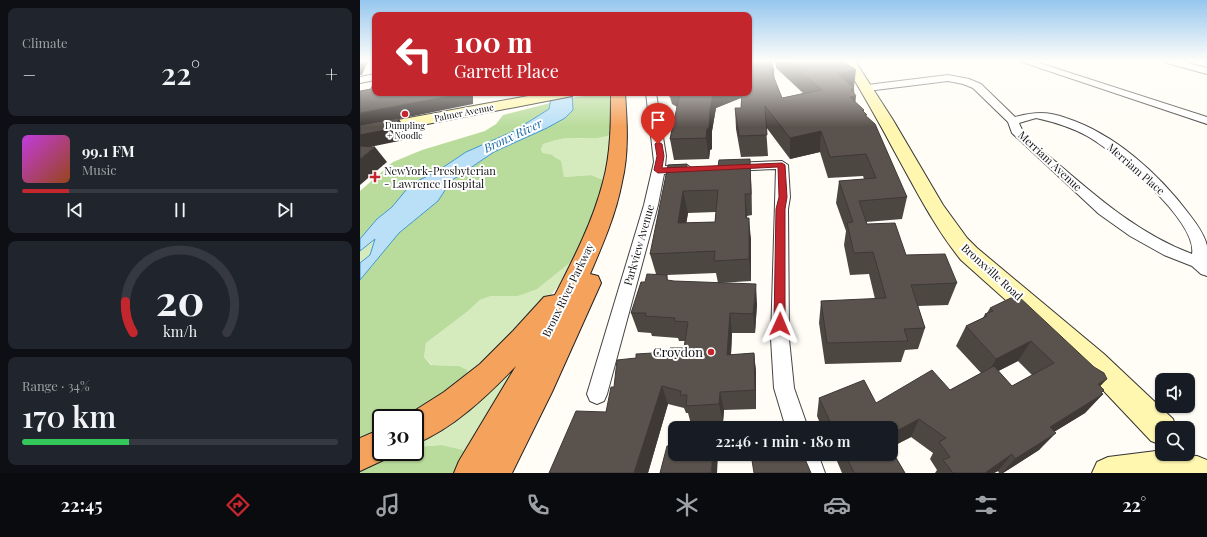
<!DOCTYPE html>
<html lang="en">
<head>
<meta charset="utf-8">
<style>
	body { margin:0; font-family:"Playfair Display",serif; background:#20242c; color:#f1f3f6; height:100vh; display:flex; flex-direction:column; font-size:15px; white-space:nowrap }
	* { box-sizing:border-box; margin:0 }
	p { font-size:13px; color:#9ea1a6 }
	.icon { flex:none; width:22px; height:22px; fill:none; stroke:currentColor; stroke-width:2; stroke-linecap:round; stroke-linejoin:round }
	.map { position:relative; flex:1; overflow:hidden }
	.drawer { display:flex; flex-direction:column; gap:8px; padding:8px; background:#0d0f14; width:360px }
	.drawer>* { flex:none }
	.banner { position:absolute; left:12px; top:12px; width:380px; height:84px; border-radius:8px; box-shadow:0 1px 3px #0004; background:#c4262e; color:#fff; overflow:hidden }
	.buttons { position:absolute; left:795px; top:373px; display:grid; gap:8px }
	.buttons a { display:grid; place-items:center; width:40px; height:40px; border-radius:8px; background:#171b24; box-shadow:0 1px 3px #0004; font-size:20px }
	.speed { position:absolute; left:12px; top:409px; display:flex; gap:8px; font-size:20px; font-weight:700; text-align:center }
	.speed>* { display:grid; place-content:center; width:52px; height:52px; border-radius:50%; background:#171b24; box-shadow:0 1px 3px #0004; line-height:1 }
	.speed .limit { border:2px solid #111; border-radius:6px; background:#fff; color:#111 }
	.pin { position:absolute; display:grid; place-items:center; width:34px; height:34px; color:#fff; margin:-41px -17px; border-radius:50% 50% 50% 0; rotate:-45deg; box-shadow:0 0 4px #0007 }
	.pin .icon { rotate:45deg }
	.me { position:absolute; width:44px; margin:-22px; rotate:1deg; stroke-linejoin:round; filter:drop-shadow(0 0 3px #0008) }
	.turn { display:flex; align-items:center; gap:14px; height:84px; padding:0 16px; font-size:18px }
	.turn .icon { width:52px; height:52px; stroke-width:2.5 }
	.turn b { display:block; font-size:28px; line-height:34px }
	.big { font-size:30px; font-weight:600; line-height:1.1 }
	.drawer .tile { flex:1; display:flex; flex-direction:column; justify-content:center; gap:6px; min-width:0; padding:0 14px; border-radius:8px; background:#20242c }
	.drawer .dial { align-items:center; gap:0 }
	.dial svg { height:104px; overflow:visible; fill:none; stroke:#363941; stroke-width:7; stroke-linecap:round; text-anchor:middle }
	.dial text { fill:#f1f3f6; stroke:none }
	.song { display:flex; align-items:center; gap:12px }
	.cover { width:48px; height:48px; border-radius:6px; background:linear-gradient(135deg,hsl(290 70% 55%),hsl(20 70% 35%)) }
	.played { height:4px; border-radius:2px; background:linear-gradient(90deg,#c4262e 15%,#363941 15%) }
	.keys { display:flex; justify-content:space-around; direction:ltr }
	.heat { display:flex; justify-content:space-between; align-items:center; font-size:22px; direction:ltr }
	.charge { height:6px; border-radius:3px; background:linear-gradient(90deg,#34c759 34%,#363941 0) }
	.trip { position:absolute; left:308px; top:421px; width:230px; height:40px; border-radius:8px; background:#171b24; box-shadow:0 1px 3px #0004; font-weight:600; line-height:40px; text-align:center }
	.menu { display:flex; height:64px; justify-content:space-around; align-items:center; background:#090b0e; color:#9ea1a6 }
	.menu .icon { width:28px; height:28px }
	.menu .on { color:#c4262e }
	.menu b { font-size:18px; color:#f1f3f6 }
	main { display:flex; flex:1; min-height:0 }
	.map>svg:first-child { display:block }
</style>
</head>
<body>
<main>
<section class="drawer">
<div class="tile"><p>Climate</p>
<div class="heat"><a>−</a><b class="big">22°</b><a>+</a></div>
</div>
<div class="tile">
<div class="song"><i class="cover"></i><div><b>99.1 FM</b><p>Music</p></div></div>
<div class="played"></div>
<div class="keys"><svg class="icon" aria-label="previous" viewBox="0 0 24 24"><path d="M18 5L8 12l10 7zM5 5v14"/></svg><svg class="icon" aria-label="pause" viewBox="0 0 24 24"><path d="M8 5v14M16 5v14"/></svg><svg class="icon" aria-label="next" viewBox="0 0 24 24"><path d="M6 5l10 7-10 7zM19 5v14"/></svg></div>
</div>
<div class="tile dial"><svg viewBox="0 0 100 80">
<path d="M14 69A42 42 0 1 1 86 69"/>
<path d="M14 69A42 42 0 0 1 8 45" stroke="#c4262e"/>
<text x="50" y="56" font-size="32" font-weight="700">20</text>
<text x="50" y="72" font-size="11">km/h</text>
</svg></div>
<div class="tile"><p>Range · 34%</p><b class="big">170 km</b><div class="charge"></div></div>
</section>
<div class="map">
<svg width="847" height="473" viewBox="0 0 847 473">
	<rect width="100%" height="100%" fill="#fffdf5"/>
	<path fill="#d5ebbd" d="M250,135V155L246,181L231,175L204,177L196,157L183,153L181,150L183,144C193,141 202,138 212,138C226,138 237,140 250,135Z
		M15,239L10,255L0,263V251Z
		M218,256L199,285L159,336L110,386L99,366L72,365L64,357L66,343L107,312L120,300L131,296H158Z
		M163,354L105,464L81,445L55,447V439Z"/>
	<path fill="#b9dc9c" d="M242,93H251L250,135C237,140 226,138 212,138C202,138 193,141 183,144L181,150L183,153L192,155L201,161L204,177L231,175L246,181L218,256L177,289L158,296H131L120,300L107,312L66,343L64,357L71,365L99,366L107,370L110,386L55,418H21V440L0,448V280L39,233L78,201L91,181L134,152L187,128L205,118L213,110L212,98Z
		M190,103L189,109L154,131L106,152L76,172L51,185L32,207L17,219L0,239V191L33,162L62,150L125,131L136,124L143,115Z
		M81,445L103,450L105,464L100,473H0V466L30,452H55V447Z"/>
	<path fill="#b9e0f7" stroke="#3f96cf" d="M192,93H212L213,110L205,118L187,128L134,152L91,181L78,201L39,233L0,280V263L10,255L15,239L0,251V239L17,219L32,207L51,184L76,172L106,152L154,131L189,109Z"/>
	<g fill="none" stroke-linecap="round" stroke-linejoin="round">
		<defs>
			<path id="street" d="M659,61H673L847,117V124Z
				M805,61H820L847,68V74L807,63Z
				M15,74V80L0,83V77Z
				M588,75L609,79L621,84L655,117C674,112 687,111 706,118C755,134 799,174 829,214C836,223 845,235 847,246C847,255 847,267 847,276L841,274L832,266L804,255L770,236L739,214L652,133L648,122L613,88L603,84L588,81L507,91L502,88L507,85ZM676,118C694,122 711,127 727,136C754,151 838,221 832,254C779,234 738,198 696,162C684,152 664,138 659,123Z
				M286,93H296L306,156L305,166L327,165L333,169L327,173L304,174L298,205L247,394L244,401L237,404L230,401L227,394L284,205L294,162Z
				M422,161L428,165L430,197L428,209L429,339L434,388L448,428H426L414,388L411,339L416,169L371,171L365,167L371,163Z
				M436,454H458L465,473H443Z"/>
			<path id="secondary" d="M483,61H495L533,120L583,205L607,238L617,248L744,354L813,419L816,428H802V445L791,441L724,370L601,260C575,228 557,192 537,156C520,124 502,92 483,61Z
				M184,93H214L212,96L207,97L0,137V127Z
				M796,451L802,452V454L837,456L847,460V473H732L737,462L748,457Z"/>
			<path id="highway" d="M251,93H265C267,122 269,153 262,182C256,214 243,244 230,274L238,276L241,283L192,392L152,473H94L99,461L156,366C127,396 94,428 55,444V418H43L84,392L120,364L153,331L184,297L195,295C214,258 233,221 243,182C251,153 251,122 251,93Z
				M21,429V452H34L32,456L0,471V438Z"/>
		</defs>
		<use href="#street" stroke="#444" stroke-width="2"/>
		<use href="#secondary" stroke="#333" stroke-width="2"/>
		<use href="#highway" stroke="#222" stroke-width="2"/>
		<use href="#street" fill="#fff" fill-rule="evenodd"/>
		<use href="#secondary" fill="#fff6b0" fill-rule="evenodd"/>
		<use href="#highway" fill="#f5a25d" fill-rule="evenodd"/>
	</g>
	<path fill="#4d4742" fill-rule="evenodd" d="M413,61H483L494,88L495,102L504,110V112L547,197L542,219L506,222L507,224L546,255L597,283L588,305L558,306L565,328L558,349L545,350L541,362L465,364L459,323L461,301L515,299L509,274L490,275L484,245L486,231L476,203L479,181L504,179L503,176L468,178L460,152L430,159L406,127L408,156L381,157L376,129L375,108H381V98L356,108L352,131V149L350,150L349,159L314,160L310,139L317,107L312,104L310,97L304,93H389L414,80L422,98L443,93L416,68V64Z
		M328,168L391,180L392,215L387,216L391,240V281L359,283L397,304L395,333H372L371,355L394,353L396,372V409L364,410L363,422L331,424L328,413H326L324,408L308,404L288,473H189L246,412L254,387L276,358L310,352L324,348L325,341H319L318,338L292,336L291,333L278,332L271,313L285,282L296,274L290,254ZM356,212L355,222L326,223L328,213ZM356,273L358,283L308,281L307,275Z
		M630,308L740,386L742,393L743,394L725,413L694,432L679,450L643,473H639L638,471L634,473H575L577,470L570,459L573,453L551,437L532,447V451L545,473H482L474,454H531V428H462L457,416L459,398L516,403L590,390L621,373L596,346L606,326L623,318L625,314L627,313ZM658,361L672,375L652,386L638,371Z"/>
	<path fill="#3f3936" d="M0,61H15V62L7,63L2,75H0Z
		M411,70H414L415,89Z
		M496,70L493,96H496L494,116L478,74Z
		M105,93H113V104L39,119L46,130L44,140L0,149V113Z
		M353,93H383V97L356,108L352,131V149L350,150L349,159L346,138Z
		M461,131L460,152L430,159V138Z
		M15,147L27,162L0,185V159Z
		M390,159L391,180L392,215L391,194Z
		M323,191L328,213L323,245L318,223Z
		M385,194L387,216V240L386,218Z
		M389,218L391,240V281L389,259Z
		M396,284L397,304L395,333L393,314Z
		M370,313L372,333L370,374L367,355Z
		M671,341L658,361L625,378L636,359Z
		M394,353L396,372V409L395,390Z
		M747,379L729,398L738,384Z
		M302,386L308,404L288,473H274Z
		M744,390L736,399L743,394L725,413L674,444L690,427Z
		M360,392L364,410L363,422L359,404Z
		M559,419L551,437L531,447V434Z
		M696,433L679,450L643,473H642L655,459Z
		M353,454H358V455L357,473H351Z
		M652,454L638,471L634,473H625Z"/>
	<path fill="#5a524d" stroke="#3f3936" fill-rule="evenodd" d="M389,61H411L414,70H411L422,98L462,90L429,61H483L496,70L478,74L494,88L491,89L496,96L490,97L504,110H502L507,115H505L515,124L547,197L499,201L507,224L535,223L546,255L585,254L597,283L551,285L565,328L544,329L548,341L467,343L461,301L526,298L513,252L494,253L487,223L493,222L479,181L516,178L506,154L470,157L461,131L430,138L405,106L407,135L379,136L375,108H381L382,93H389Z
		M15,79V93H105L0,113V91L11,89Z
		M320,93H353L350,110L349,128L347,129L346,138L310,139Z
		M39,118L36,128L0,135V125Z
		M0,146L15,147L0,159Z
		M390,159L391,194H385L386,218H389V259L354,261L355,251L290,254L308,165L327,164V168L358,167L359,160ZM358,190L355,222L318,223L323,191Z
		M287,274L307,275V280L314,281L396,284L393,314L370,313L367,355L394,353L395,390L360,392L359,404L326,406L327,395H320L321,391L302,386L274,473H189L216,411L246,412L251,387H254L257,360L276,358V354L310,352V348H324L328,322L314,321L315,318L285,316L286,313H271L281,282H285Z
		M657,295L734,367L744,373L747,379L738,384L744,390L741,393L743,394L690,427L696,433L655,459L652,454L625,473H593L583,460L590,457L579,442L586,438L559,419L531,434V428H473L459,398L504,380L516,403L572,370L590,390L634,366L652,386L694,363L671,341L636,359L606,326L627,316L625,314L633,311L630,308Z
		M531,439L532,451L545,473H494L485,454H531Z
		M315,445V454H353L351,473H300L307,446Z
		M391,454H441L443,458L445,459L451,473H394Z"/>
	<linearGradient id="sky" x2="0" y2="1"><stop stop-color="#95c6ee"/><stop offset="0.48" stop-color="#fffefa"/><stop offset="1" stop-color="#fffefa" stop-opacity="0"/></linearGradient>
	<rect width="847" height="127" fill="url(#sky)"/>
	<path fill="#c4262e" stroke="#7f191e" d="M298,142L302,144L304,156L302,168L422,163L425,165L427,197L425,209V324L424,328H416L414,324L416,209L419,197L418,167L298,173L294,170L297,156L295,144Z"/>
	<g fill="#c4262e" stroke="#fff" stroke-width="1.5">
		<circle cx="45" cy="114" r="4"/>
		<path d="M13 171h4v4h4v4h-4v4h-4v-4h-4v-4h4z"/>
		<circle cx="351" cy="352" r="4"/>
	</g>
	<g text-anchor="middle" stroke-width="4" stroke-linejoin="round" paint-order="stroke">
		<g font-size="9" fill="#111" stroke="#fff">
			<text transform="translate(104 113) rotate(-11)" y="3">Palmer Avenue</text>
		</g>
		<g font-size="9" fill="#111" stroke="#fff">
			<text x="45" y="129">Dumpling<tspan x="45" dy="10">+ Noodle</tspan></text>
		</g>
		<g font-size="11" fill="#111" stroke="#fff">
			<text transform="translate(690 161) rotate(43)" y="4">Merriam Avenue</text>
			<text transform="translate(776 169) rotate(41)" y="4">Merriam Place</text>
			<text transform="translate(279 245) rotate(-74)" y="4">Parkview Avenue</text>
			<text transform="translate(632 272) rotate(42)" y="4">Bronxville Road</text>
			<text transform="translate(208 290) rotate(-64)" y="4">Bronx River Parkway</text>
		</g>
		<g font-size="11" fill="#111" stroke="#fff" text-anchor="start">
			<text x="24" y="175">NewYork-Presbyterian<tspan x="24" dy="13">- Lawrence Hospital</tspan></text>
		</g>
		<g font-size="12" font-style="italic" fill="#1768a6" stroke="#fff">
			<text transform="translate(153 136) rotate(-25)" y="4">Bronx River</text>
		</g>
		<g font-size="13" fill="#111" stroke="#fff" text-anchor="end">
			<text x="343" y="357">Croydon</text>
		</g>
	</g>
</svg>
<div class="buttons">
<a><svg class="icon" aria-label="sound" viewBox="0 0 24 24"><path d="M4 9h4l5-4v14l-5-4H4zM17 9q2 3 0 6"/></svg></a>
<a><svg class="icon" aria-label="search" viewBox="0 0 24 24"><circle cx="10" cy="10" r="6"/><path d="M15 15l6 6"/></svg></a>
</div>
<div class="speed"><div class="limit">30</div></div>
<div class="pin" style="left:298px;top:144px;background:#d93025"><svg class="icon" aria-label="arrive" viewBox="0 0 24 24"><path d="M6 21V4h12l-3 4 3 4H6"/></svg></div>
<svg class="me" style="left:420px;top:324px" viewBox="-20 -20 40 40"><path d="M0-17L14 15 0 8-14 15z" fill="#c4262e" stroke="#fff" stroke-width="4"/></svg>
<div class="trip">22:46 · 1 min · 180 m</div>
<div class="banner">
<div class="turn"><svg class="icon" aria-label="left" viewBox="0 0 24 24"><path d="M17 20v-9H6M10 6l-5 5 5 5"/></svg><div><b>100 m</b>Garrett Place</div></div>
</div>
</div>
</main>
<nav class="menu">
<b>22:45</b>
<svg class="icon on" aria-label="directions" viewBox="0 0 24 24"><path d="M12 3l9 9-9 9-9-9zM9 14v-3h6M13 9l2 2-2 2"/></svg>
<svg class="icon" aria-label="music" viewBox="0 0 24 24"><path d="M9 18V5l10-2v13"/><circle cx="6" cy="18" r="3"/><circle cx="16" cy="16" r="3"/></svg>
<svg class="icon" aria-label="phone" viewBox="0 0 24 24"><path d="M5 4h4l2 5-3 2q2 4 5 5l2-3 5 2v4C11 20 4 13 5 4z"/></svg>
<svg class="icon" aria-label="climate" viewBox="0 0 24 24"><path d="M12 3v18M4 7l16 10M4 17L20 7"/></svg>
<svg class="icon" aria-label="car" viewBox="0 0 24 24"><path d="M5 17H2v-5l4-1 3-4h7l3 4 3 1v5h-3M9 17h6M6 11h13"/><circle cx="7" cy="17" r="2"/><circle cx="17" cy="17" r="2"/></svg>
<svg class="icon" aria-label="filters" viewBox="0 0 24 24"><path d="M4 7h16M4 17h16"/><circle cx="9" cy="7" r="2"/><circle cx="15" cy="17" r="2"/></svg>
<b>22°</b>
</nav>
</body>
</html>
